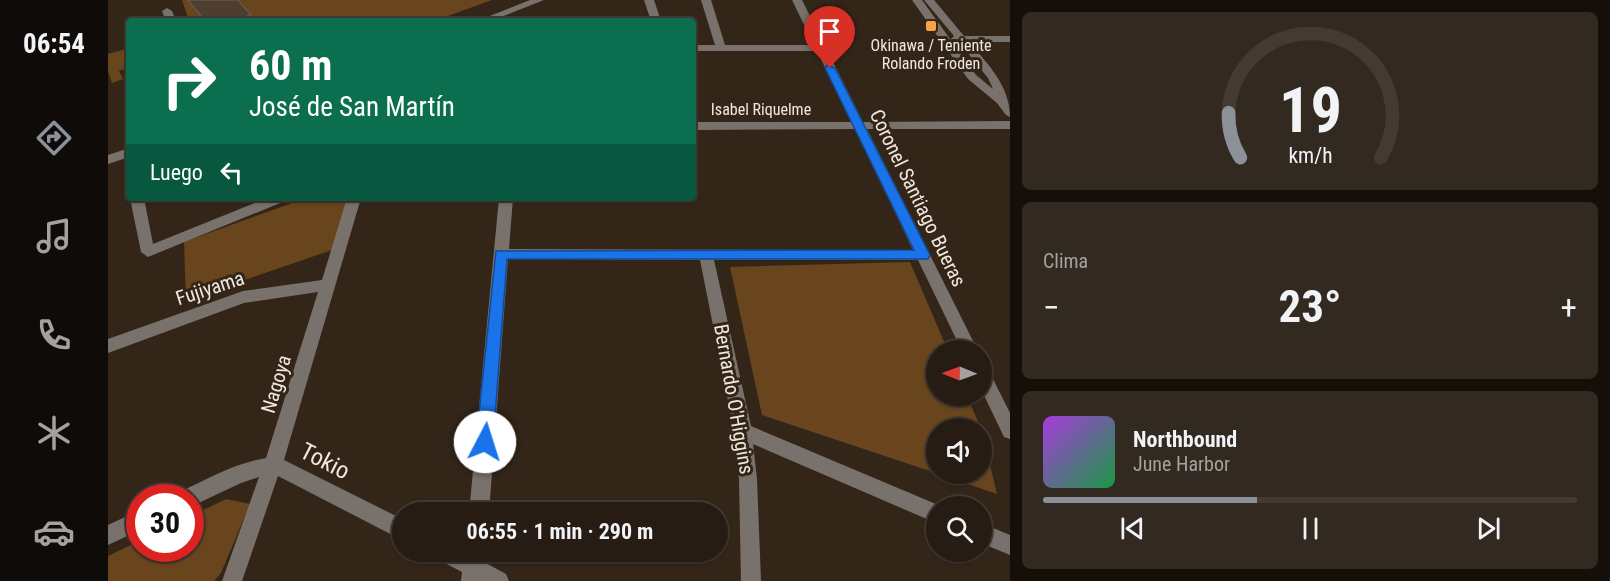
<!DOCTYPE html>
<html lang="es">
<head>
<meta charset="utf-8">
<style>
	body { margin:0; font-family:"Roboto Condensed",sans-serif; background:#322921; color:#f1f3f6; height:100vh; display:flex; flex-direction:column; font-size:22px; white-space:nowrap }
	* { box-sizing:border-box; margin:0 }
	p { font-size:20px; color:#a4a1a0 }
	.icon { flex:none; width:33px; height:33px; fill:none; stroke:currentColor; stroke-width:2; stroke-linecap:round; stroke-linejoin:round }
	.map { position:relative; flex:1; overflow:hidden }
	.drawer { display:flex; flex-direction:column; gap:12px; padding:12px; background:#150f0a; width:600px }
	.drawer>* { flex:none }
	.guide { position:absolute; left:18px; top:18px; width:570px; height:183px; border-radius:6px; box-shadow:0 2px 4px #0004,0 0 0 2px #423a33; background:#0b6e4f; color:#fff; overflow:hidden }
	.needle { width:39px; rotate:271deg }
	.controls { position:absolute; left:818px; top:340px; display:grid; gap:12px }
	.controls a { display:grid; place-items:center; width:66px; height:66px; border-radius:50%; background:#261c13; box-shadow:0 2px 4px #0004,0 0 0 2px #423a33; font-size:30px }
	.speed { position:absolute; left:18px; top:484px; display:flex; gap:12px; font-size:30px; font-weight:700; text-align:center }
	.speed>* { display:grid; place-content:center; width:78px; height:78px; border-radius:50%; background:#261c13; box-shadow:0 2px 4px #0004,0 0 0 2px #423a33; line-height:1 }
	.speed .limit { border:9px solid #d22; background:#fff; color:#111 }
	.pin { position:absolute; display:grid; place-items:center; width:51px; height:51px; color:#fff; margin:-62px -26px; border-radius:50% 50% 50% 0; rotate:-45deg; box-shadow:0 0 6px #0007 }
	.pin .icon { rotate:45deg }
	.me { position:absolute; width:66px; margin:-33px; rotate:5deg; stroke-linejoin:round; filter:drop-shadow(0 0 4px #0008) }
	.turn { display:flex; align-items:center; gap:21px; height:126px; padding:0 24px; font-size:27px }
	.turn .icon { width:78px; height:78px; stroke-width:2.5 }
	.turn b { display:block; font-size:42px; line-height:51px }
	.then { display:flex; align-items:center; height:57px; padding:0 24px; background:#0003; gap:12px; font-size:22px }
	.big { font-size:45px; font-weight:700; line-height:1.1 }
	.drawer .widget { flex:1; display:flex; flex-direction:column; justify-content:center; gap:9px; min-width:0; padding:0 21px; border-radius:9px; background:#322921 }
	.drawer .dial { align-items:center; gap:0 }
	.dial svg { height:156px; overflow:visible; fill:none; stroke:#423a33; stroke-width:7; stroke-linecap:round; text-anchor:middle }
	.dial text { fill:#f1f3f6; stroke:none }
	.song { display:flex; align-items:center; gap:18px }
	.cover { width:72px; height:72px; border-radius:9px; background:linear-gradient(135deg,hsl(280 70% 55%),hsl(140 70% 35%)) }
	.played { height:6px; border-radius:3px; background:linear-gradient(90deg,#8c9099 40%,#423a33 40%) }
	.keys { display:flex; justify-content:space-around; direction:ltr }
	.heat { display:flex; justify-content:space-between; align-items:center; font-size:33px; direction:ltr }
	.trip { position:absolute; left:284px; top:502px; width:336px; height:60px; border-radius:30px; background:#261c13; box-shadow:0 2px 4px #0004,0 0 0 2px #423a33; font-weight:700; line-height:60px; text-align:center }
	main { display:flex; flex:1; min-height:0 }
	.tab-bar { display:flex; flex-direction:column; width:108px; justify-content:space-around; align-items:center; background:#0f0b08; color:#a4a1a0 }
	.tab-bar .icon { width:42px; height:42px }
	.tab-bar .on { color:#8c9099 }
	.tab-bar b { font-size:27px; color:#f1f3f6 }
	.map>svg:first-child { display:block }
</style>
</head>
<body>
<main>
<nav class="tab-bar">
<b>06:54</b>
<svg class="icon on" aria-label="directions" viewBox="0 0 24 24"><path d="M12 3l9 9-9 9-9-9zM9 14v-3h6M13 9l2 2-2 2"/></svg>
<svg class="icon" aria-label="music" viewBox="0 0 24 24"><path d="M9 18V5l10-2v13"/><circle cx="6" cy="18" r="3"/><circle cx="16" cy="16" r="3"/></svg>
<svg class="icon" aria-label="phone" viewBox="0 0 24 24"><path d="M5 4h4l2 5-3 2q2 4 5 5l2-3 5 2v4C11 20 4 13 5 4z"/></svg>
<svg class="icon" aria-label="climate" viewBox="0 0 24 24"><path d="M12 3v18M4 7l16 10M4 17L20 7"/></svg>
<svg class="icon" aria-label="car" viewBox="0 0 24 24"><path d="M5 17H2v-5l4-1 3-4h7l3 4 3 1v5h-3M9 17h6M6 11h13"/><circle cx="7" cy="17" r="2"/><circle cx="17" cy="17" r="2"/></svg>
</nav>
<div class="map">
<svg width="902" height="581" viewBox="0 0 902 581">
	<rect width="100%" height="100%" fill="#332619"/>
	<path fill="#69451d" d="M74,0H384L326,21H81Z
		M21,48V67L11,71L15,79L4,83L0,71V54Z
		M198,198H242L224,250L78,300L76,242Z
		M802,262L840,351H828V396H859L874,431L889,494L830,474H873V429H828V473L654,415L622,267Z
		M118,499L142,504L113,573L106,581H0V556L31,541L32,549H82L83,516Z"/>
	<path fill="#4d3e31" stroke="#665749" stroke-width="1.5" d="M80,0H130L143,15L123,21H97Z"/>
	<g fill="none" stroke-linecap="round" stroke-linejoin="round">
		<path fill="#79726c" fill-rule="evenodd" d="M422,0H436L383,21H369Z
			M536,0H546L553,21H543Z
			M593,0H603L617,45H706L684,0H694L755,122L902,121V129H759L870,351H854L810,260H606L643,426L835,507H828V523L645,444L649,479L653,581H633L631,479L626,431L592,260L400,259L381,513H361L391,198H405L401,249L805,250L747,129L585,130V122H743L709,51H585V45H607Z
			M804,0H814L868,75L885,89L880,78L851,42L844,41L843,39L846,36L816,0H826L856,36H902V42H861C880,64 902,86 902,117L898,115L889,103L860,79Z
			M59,8L64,11L68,21H58L54,11Z
			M21,148V157L0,164V155Z
			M22,198H36L45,244L159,198H179L177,201L40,257L33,252Z
			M239,198H253L176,460L294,519V540L170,476L134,581H114L151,477L133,483L82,507V498H71L74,491C101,478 128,463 158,458L210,292L136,303L0,353V339L135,291L214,280Z
			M873,365L879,367L902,413V439L896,437L873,389Z
			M32,510V530L0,545V525Z
			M873,523L902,535V555L873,543Z
			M326,552H377L376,562L398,574L401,581H353L354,572L329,559Z"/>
	</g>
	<path fill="#1a73e8" stroke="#114b97" stroke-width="1.5" d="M719,65L727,68L822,255L820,259H399L385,442L382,448L377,450L371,448L368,442L388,251L806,250L717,68Z"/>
	<rect fill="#f5a346" stroke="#332619" stroke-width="2" x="817" y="20" width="12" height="12" rx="3"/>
	<g text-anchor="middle" stroke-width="6" stroke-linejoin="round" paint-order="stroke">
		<g font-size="16" fill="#f1e8df" stroke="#332619">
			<text x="823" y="51">Okinawa / Teniente<tspan x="823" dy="18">Rolando Froden</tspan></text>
		</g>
		<g font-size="16" fill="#f1e8df" stroke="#332619">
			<text x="653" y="115">Isabel Riquelme</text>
		</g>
		<g font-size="20" fill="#f1e8df" stroke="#332619">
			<text transform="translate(810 198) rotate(64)" y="7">Coronel Santiago Bueras</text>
			<text transform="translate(102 288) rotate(-18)" y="7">Fujiyama</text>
			<text transform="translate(168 384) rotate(-73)" y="7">Nagoya</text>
			<text transform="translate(626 399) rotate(80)" y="7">Bernardo O'Higgins</text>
		</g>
		<g font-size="24" fill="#f1e8df" stroke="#332619">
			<text transform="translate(217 461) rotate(27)" y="8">Tokio</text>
		</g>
	</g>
</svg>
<div class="controls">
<a><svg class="needle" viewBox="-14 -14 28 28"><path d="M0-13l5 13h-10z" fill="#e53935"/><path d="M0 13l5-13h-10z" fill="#a4a1a0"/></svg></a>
<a><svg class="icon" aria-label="sound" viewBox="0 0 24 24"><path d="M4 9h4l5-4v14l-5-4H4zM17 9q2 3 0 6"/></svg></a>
<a><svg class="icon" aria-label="search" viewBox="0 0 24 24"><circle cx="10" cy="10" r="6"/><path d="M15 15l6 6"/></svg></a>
</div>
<div class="speed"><div class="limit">30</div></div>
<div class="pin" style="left:722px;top:68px;background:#d93025"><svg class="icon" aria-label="arrive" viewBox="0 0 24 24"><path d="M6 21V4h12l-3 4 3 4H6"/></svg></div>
<svg class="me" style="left:377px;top:442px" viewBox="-20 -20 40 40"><circle r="19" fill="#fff"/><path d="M0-13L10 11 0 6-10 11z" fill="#1a73e8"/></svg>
<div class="trip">06:55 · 1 min · 290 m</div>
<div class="guide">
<div class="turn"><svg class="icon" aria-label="right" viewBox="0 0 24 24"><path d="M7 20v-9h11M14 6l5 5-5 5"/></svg><div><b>60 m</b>José de San Martín</div></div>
<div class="then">Luego<svg class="icon" aria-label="left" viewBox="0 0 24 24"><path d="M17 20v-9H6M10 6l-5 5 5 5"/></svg></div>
</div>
</div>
<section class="drawer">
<div class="widget dial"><svg viewBox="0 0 100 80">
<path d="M14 69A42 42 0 1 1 86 69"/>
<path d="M14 69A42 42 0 0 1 8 46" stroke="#8c9099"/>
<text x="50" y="56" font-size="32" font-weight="700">19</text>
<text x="50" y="72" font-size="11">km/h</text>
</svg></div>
<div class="widget"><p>Clima</p>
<div class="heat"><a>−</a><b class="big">23°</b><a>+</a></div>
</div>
<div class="widget">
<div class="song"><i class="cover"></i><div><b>Northbound</b><p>June Harbor</p></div></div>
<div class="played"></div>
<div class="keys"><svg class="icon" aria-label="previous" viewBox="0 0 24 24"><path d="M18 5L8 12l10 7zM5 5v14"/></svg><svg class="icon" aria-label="pause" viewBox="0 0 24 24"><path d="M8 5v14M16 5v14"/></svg><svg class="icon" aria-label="next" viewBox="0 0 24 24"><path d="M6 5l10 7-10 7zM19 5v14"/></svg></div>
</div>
</section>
</main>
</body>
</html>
